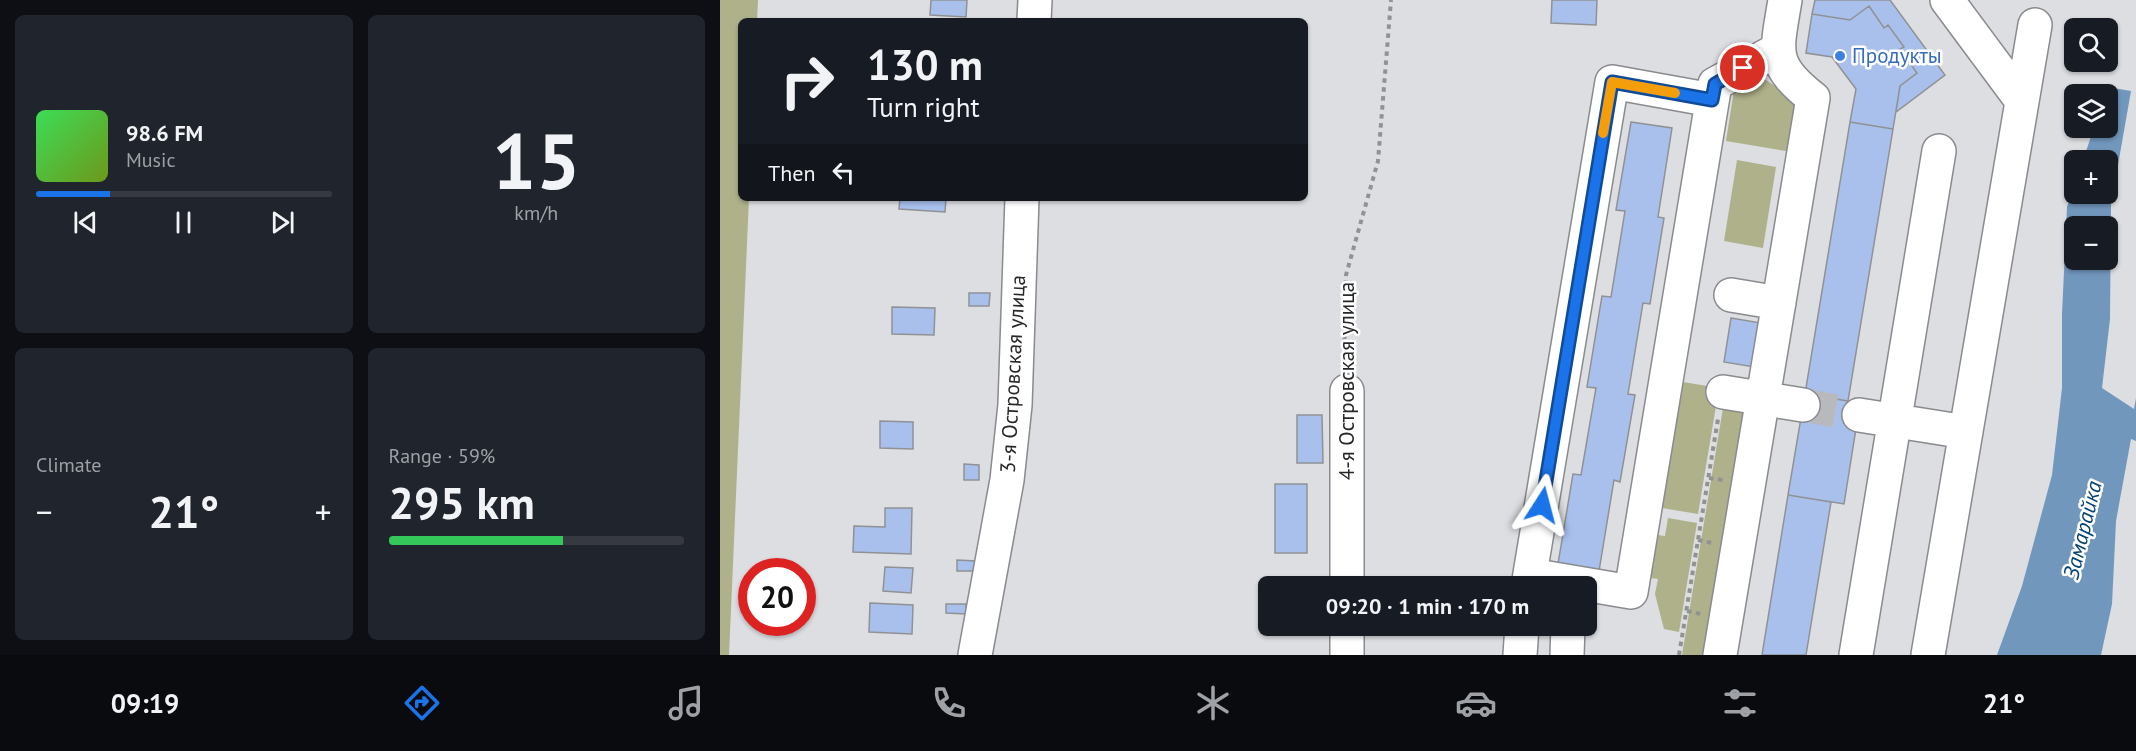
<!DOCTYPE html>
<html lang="en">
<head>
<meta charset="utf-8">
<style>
	body { margin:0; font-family:"PT Sans",sans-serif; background:#20242c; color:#f1f3f6; height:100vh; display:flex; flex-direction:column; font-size:22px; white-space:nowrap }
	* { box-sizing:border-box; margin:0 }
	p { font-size:20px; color:#9ea1a6 }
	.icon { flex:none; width:33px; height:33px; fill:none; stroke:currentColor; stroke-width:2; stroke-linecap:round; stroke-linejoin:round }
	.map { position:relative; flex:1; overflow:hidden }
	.drawer { display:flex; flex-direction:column; gap:15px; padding:15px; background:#0d0f14; width:720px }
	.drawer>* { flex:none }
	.hud { position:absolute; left:18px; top:18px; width:570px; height:183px; border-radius:9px; box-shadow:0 2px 4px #0004; background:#171b24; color:#f1f3f6; overflow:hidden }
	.buttons { position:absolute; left:1344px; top:18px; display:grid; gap:12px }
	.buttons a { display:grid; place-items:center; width:54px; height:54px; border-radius:9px; background:#171b24; box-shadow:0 2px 4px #0004; font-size:30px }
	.speed { position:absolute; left:18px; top:558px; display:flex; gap:12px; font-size:30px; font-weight:700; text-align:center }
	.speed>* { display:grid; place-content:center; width:78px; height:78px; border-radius:50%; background:#171b24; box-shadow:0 2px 4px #0004; line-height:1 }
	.speed .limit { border:9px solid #d22; background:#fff; color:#111 }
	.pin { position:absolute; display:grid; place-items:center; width:51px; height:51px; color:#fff; margin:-26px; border:3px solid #fff; border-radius:50%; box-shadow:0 2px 6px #0007 }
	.me { position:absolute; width:66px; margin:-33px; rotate:9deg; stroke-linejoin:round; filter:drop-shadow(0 0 4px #0008) }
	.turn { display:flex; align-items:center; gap:21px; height:126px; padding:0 30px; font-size:27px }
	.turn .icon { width:78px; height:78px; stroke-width:2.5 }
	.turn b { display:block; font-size:42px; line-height:51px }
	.then { display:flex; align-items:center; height:57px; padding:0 30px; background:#0003; gap:12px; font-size:22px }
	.big { font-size:45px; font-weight:700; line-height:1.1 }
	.drawer .tile { flex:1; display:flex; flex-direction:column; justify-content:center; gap:9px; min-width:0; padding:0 21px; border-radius:9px; background:#20242c }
	.drawer .dial { align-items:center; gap:0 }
	.dial b { font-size:78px; line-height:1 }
	.song { display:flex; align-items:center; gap:18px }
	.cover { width:72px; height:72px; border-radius:9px; background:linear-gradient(135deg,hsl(130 70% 55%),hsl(80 70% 35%)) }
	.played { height:6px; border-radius:3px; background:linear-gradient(90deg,#1a73e8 25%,#363941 25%) }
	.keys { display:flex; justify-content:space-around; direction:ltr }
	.heat { display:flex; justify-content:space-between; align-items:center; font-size:33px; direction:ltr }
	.charge { height:9px; border-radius:4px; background:linear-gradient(90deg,#34c759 59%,#363941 0) }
	.drawer .tiles { flex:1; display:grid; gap:15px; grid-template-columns:repeat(2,1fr) }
	.trip { position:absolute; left:538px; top:576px; width:339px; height:60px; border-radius:9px; background:#171b24; box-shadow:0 2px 4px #0004; font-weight:700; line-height:60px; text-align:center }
	.menu { display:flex; height:96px; justify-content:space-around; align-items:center; background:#090b0e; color:#9ea1a6 }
	.menu .icon { width:42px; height:42px }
	.menu .active { color:#1a73e8 }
	.menu b { font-size:27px; color:#f1f3f6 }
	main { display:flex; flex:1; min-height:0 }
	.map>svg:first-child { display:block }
</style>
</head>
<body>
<main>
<section class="drawer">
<div class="tiles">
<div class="tile">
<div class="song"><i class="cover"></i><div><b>98.6 FM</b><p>Music</p></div></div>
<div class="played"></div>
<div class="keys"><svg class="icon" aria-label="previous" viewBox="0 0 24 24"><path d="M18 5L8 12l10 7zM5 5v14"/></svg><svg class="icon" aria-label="pause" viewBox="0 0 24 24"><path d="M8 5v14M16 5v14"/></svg><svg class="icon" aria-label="next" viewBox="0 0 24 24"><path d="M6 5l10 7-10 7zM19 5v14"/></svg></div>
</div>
<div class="tile dial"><b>15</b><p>km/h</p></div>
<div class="tile"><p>Climate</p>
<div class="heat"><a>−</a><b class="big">21°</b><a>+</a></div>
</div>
<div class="tile"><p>Range · 59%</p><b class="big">295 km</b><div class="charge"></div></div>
</div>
</section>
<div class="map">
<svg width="1416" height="655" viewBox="0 0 1416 655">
	<rect width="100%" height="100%" fill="#dcdee1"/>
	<path fill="#aeb18a" d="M0,0H38L37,21H21V198H29L9,655H0Z
		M1044,79C1059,87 1082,107 1082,125C1083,134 1079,145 1078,153L1006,141L1014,90L1032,80Z
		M1017,160L1056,167L1043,248L1004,241Z
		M963,382L999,388L978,514L942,508Z
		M1003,408L1028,412L987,655H962Z
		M948,518L977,523L959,632L944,629L935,594L938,579L931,578L938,535L945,536Z"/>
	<path fill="#7297bd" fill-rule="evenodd" d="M1387,87L1411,91L1391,205L1390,319L1382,388L1414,409L1416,398V441L1411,439L1396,521L1392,604L1381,655H1277L1302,586L1332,475L1342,388V314L1347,207L1354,186V194H1388V160H1363L1374,128H1388V94H1385ZM1354,226H1388V260H1354Z"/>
	<path fill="#a9c0ed" stroke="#909195" stroke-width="1.5" d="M211,0H247L246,17L210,15Z
		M832,0H877L876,25L831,23Z
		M1095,0H1170L1225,75L1176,112L1180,86L1197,73L1180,49L1184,47L1168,25L1164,28L1149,6L1130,20L1092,14Z
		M1149,6L1164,28L1168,25L1184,47L1180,49L1197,73L1180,86L1173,129L1130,122L1136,89L1112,57L1086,53L1092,14L1130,20Z
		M911,122L952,128L938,217L944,218L930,304L923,303L908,394L915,395L900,482L894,480L879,571L838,564L853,474L861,475L876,388L867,387L882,296L891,297L905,211L896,210Z
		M1130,122L1173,129L1128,401L1085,394Z
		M180,198H226L225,212L179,209Z
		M249,293H270L269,306H249Z
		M172,307L215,308L214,335L172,334Z
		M1011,318L1041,323L1034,367L1004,362Z
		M1085,394L1140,403L1124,504L1068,495Z
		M577,415H602L603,463H577Z
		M160,421L193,422V449L160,448Z
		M244,464L259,465V480H244Z
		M555,484H587V553H555Z
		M1068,495L1111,502L1086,655H1042Z
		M165,508H192L191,554L133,552L134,526L165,527Z
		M237,560L256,561V571H237Z
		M165,567L193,568L191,593L163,591Z
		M150,603L193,605L192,634L149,632Z
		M226,604H246V614L226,613Z
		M562,626H595V630H562Z"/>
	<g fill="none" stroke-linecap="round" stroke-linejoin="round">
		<path stroke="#b8b9bc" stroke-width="33" stroke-dasharray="33 16" stroke-linecap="butt" d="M1083,405L1139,415"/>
		<defs>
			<path id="minor" d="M1227,0L1302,101
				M314,21L315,0
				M1011,295L1059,303
				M627,391V586
				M1003,392L1083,405
				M1139,415L1246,432
				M810,575L911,592L995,84L1057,50
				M808,586L892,82L992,100
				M627,626V655
				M255,655L287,480L295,405L302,198
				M800,655L802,626
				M847,655L848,626
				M1000,655L1093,98C1049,64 1057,50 1065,0
				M1136,655L1219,151
				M1208,655L1315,25"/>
		</defs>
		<use href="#minor" stroke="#898b8e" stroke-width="36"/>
		<path stroke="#909294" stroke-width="4" stroke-dasharray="4.5 4.5" stroke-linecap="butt" d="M626,366L624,329L626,275L658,161L671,0
			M989,478L1003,480
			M978,540L992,543
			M967,611L981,614
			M959,655L998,419"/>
		<use href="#minor" stroke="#fff" stroke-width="33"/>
	</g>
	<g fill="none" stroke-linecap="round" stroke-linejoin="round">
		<defs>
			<path id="route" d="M822,505L892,82L992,100L995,84L1023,68"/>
		</defs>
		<use href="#route" stroke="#114b97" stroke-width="15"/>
		<use href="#route" stroke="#1a73e8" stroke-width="10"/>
		<path stroke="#f59e0b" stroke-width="10" d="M883,133L892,82L955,93"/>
	</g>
	<circle fill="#3f7fe0" stroke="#fff" stroke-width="2" cx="1120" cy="56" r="6"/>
	<g text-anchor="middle" stroke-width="5" stroke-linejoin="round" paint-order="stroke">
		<g font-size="21" fill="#366cbe" stroke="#fff" text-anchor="start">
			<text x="1132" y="63">Продукты</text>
		</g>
		<g font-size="21" fill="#262728" stroke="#fff">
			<text transform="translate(293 374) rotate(-87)" y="7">3-я Островская улица</text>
			<text transform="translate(627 381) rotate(-90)" y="7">4-я Островская улица</text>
		</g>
		<g font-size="22" font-style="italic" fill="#064372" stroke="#fff">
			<text transform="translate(1362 530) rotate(-76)" y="8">Замарайка</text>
		</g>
	</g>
</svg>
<div class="buttons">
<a><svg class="icon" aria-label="search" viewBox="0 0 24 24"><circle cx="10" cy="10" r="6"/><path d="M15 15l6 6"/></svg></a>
<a><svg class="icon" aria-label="layers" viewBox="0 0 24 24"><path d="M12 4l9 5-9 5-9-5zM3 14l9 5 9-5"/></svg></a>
<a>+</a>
<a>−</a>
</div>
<div class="speed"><div class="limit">20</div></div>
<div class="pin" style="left:1023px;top:68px;background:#d93025"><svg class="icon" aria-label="arrive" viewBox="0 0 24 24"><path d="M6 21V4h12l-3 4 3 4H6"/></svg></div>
<svg class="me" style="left:822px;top:505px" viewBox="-20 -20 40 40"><path d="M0-17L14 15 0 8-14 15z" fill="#1a73e8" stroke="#fff" stroke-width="4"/></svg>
<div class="trip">09:20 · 1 min · 170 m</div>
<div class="hud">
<div class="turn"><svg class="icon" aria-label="right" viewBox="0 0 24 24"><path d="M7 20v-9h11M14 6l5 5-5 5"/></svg><div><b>130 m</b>Turn right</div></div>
<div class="then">Then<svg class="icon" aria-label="left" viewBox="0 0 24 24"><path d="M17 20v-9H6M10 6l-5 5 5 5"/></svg></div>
</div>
</div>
</main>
<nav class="menu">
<b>09:19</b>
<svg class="icon active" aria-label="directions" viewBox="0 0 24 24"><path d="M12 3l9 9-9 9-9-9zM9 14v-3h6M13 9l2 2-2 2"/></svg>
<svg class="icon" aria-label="music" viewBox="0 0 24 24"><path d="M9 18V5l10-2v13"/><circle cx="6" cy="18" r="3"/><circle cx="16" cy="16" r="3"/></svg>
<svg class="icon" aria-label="phone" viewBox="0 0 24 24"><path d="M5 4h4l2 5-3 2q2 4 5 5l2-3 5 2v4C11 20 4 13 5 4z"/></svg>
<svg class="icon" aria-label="climate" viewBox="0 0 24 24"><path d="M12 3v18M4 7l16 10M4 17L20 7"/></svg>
<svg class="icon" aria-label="car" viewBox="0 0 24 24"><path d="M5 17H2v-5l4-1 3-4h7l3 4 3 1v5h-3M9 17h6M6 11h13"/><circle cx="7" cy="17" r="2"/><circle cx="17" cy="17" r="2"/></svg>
<svg class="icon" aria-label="filters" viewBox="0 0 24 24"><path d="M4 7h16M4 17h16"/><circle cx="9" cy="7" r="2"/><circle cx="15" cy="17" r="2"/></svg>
<b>21°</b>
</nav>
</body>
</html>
